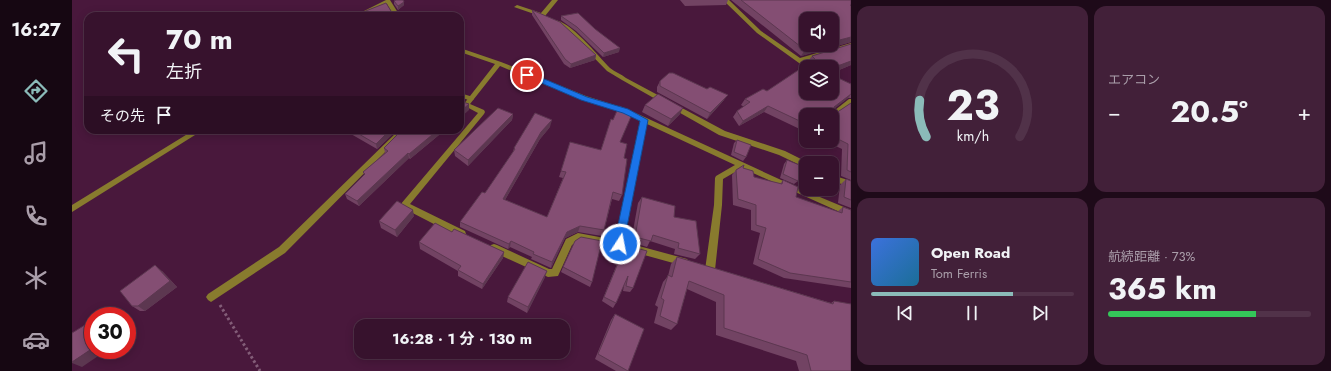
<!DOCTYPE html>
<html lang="ja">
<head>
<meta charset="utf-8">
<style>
	body { margin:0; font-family:Jost,"Noto Sans JP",sans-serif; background:#422039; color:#f1f3f6; height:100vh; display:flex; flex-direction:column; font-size:15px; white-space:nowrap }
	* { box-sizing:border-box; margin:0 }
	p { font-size:13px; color:#aa9eaa }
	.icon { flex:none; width:22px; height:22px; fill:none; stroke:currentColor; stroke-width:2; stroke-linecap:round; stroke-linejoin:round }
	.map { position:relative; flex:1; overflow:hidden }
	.panel { display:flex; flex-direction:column; gap:6px; padding:6px; background:#1e0a19; width:480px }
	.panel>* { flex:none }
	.top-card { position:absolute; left:12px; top:12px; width:380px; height:122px; border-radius:12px; box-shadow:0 2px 10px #0003,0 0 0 1px #513249; background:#37122d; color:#f1f3f6; overflow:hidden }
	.fabs { position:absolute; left:727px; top:12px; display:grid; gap:8px }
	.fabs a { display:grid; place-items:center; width:40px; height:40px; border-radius:8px; background:#37122d; box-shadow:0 2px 10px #0003,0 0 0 1px #513249; font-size:20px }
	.speed { position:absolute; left:12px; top:307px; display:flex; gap:8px; font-size:20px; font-weight:700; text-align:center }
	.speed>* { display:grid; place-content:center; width:52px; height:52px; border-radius:50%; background:#37122d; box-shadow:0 2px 10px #0003,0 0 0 1px #513249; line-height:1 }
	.speed .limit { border:6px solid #d22; background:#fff; color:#111 }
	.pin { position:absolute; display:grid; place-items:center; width:34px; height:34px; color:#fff; margin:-17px; border:2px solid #fff; border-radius:50%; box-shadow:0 1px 4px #0007 }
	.me { position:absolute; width:44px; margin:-22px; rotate:11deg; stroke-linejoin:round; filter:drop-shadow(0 0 3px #0008) }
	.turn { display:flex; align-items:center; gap:14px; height:84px; padding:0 16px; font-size:18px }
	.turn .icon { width:52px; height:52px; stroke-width:2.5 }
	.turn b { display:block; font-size:28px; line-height:34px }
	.then { display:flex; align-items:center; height:38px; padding:0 16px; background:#0003; gap:8px; font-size:15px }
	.big { font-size:30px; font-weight:700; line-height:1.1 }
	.panel .widget { flex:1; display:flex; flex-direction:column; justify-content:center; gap:6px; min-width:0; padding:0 14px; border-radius:12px; background:#422039 }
	.panel .dial { align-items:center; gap:0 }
	.dial svg { height:104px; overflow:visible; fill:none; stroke:#513249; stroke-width:7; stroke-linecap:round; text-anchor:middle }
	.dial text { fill:#f1f3f6; stroke:none }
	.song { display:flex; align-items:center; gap:12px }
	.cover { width:48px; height:48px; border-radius:6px; background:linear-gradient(135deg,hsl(220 70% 55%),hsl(200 70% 35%)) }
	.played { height:4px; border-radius:2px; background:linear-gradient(90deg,#8bbbb9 70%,#513249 70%) }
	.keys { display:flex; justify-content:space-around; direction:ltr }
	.heat { display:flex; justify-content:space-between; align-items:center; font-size:22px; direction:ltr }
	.charge { height:6px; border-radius:3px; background:linear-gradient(90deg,#34c759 73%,#513249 0) }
	.panel .tiles { flex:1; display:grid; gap:6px; grid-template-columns:repeat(2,1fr) }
	.trip { position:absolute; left:282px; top:319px; width:216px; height:40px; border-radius:12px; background:#37122d; box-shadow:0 2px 10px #0003,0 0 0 1px #513249; font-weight:700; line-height:40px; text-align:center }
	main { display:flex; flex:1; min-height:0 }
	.dock { display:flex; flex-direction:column; width:72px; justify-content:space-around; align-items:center; background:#160712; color:#aa9eaa }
	.dock .icon { width:28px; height:28px }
	.dock .current { color:#8bbbb9 }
	.dock b { font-size:18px; color:#f1f3f6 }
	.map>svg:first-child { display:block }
</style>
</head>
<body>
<main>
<nav class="dock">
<b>16:27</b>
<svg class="icon current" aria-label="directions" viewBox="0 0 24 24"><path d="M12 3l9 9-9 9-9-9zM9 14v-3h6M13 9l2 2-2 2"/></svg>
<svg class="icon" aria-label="music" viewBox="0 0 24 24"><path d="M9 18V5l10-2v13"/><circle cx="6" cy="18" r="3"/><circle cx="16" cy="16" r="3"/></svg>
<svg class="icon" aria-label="phone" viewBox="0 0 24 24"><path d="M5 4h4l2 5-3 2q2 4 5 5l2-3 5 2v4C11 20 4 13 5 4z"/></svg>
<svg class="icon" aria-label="climate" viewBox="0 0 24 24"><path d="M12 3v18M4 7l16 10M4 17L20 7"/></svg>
<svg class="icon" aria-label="car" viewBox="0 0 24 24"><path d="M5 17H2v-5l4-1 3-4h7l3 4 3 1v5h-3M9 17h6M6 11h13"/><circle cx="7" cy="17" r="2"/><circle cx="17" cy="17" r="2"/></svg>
</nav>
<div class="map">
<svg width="779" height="371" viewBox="0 0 779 371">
	<rect width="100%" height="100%" fill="#49183c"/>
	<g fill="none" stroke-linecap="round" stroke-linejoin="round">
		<path stroke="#835d78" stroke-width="3" stroke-dasharray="2.5 2.5" stroke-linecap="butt" d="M148,305L188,371"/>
		<path fill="#887b2e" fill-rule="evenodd" d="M480,0H486L473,16L471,17L442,7L445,5L469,13Z
			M481,20C497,19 526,56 538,68C543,72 549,74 554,78L653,131L713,151L737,163H734V168L707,155L647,135L550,80L535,71L493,28L481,22Z
			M388,93L401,97L402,99L399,101L388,97Z
			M777,99H779V104L760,118V115L758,114Z
			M327,130H335L213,253L142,300L139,302L136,300L134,297L136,294L207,247Z
			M760,175L779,181V187L760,181Z"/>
		<path fill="#887b2e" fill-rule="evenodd" d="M314,0H318L328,16H322L315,4L289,16H282Z
			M651,0H657L689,31L728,58L779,43V47L732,61L740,67L734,68L685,33Z
			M388,48L429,62L514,96L555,109L731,190L779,210V217L670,168L651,179L650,205L643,270L641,273L638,274L635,273L633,270L642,205L643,178L644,176L663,165L575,124L552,242L615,259L617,262L615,265L612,266L547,248L507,241L500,245L486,276L476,277L419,251L418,248L419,245L422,244L425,245L477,269H480L494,239L506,233L543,240L568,121L551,113L510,100L428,66L398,104L412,110L413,112L412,114L338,204L393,231L394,234L393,237L390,238L387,237L329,207L328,205L406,113L391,105L423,64L388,52Z
			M122,130H131L0,212V205Z"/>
	</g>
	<path fill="#724363" d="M608,0H656L654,5L613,6Z
		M659,0H779V42L729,56Z
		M322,1L332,5L326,10L322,4Z
		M460,10L524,55L523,60L498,68L492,64L460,15Z
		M489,16L523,29L547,52L531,57L504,31L489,20Z
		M740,56L779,65L760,73V67H734L779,84V98H776L763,108L764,113L779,103V180L769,176L770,149L753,141H760V115H734V132L692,112L667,126L661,117L665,111L672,107L669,105L673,99L695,91L737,63L735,62Z
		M588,81L652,100L635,119L585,92V87Z
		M573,105L608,114L596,126L570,112Z
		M441,114L440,120L396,166L383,156L382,150Z
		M539,119L548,142L552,158L550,195L547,201L540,199L532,230L530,236L506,232L493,238L479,268L459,259L460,257L438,247L436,249L388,227V222L413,193L441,152L442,148L478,127L468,139L433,200L475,217L491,178L487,177L489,171L529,150Z
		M272,130H325L305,149Z
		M330,130H373L338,159L337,158L287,206L275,199L273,194L292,175L291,172L313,153L312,148Z
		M665,140L674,157L671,161L659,155L662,143Z
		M715,160L726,181L722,184L708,178L712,164Z
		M671,168L682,177L708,184L711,180L724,197L765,212L771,207L779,210V288L712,278L681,264L688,233L679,230V210L661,205L660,175L664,170Z
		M774,179L779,181V208L766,203L768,185Z
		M570,197L602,217L628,254L623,259L602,254L603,249L578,241L575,247L559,242L566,203Z
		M342,216L325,237L309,228L307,221Z
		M380,232L432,252L431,258L410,289L386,276V271L348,249L347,242Z
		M553,246L560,249L561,247V288L558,292L551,291L552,285L544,303L541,308L530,301L550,252Z
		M605,257L759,303L762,301L779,371H727L724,361L644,335V302L615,289L605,324L599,330L582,323L586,307L583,305L591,282L596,276L599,264Z
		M491,267L520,282L518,287L489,272Z
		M90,271L105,287L73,311H68L60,306Z
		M473,277L455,313L435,302L436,297Z
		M543,314L556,371H544L523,359L539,320Z"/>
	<path fill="#5c3750" d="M332,2V5L326,10V6Z
		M319,11V15L317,16H312Z
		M779,37V42L729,56L733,50L751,45H760V42Z
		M548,48L547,52L531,57L532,53Z
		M524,55L523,60L498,68L499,64Z
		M779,61V65L760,73V68Z
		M779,94L776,98L757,113L762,107Z
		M656,95L652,100L635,119L638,113Z
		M397,104V110L388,118V112Z
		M696,106L692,112L667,126L671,121Z
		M611,108L608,114L596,126L599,119Z
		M441,114L440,120L396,166V160Z
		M480,120L478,127L468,139L430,205L431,199L469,132Z
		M318,130H325L305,149L304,144Z
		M366,130H373L338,159L337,154Z
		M336,153L337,158L287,206L285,201Z
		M341,210L342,216L325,237L323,230Z
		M508,226L506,232L493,238L479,268L480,262L495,232Z
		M439,241L438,247L436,249L437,244Z
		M432,252L431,258L410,289L411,284Z
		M83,265L90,271L105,287L73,311L66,306Z
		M475,271L473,277L455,313L456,307Z
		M34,312L41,316H36Z
		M21,348V350H35L10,367L0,363V362Z"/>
	<path fill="#844e73" stroke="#5c3750" d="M324,0H331L332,2L326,6L322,1Z
		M669,0H779V5H778L779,6V37L760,42V19H734V45H751L733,50Z
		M314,3L319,11L312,16H281Z
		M460,10L488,22L524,55L499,64L493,59Z
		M506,13L523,29L548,48L532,53L505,27L489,16Z
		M779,44V61L760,68V67H734V93H760V75L779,84V94L762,107L764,113L779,103V172L775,170L776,144L760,136V115H734V124L696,106L671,121L665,111L678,102L673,99L691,89L695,91L737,63L746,62L740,56Z
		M597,73H601L635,89L638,87L656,95L638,113L588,86V81Z
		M586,94L611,108L599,119L573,105Z
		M388,101L397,104L388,112Z
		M547,106L561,112L548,142L555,144L552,158L555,159L550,195L541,192L532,230L508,226L495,232L480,262L461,254L462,252L439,241L437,244L388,222L410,192L413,193L443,149L442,148L463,113L480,120L469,132L431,199L475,217L494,172L489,171L498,142L529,150L539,119L541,120Z
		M426,108L441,114L396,160L382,150Z
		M280,130H318L304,144Z
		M330,130H366L337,154L336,153L285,201L273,194L293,174L291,172L316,151L312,148Z
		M665,140L679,145L674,157L662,152Z
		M715,160L730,166L726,181L711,174Z
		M672,165L671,168L681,171L682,177L710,184L711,180L726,187L724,197L770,213L771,207L779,210V282L718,273L686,259L694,228L684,225V205L666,199L664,170Z
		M774,179L779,181V200L772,197Z
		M570,197L603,206L602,217L624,221L628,254L606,248L607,243L581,235L579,241L563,237Z
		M325,201L341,210L323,230L307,221Z
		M363,223L380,232L382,229L432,252L411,284L386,270L389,266L347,242Z
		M509,237L530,241L520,282L491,267L503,241Z
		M553,246L560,250L561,247L575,251L561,288L554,286L556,276L544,303L532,297Z
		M605,257L761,304L762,301L779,304V371H739L735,355L652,328V295L617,281L605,324L588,316L592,300L589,298L596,275L600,277Z
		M456,262L475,271L456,307L436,297Z
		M83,265L98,281L66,306H60L48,291Z
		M34,312L36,316H27Z
		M543,314L572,329L556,371L526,354Z
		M21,320V348L0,362V333Z"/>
	<path fill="#1a73e8" stroke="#114b97" d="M453,73H458L515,97L556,109L576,120L551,247H544L542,244L568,121L551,113L509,100L453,76Z"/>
</svg>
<div class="fabs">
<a><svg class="icon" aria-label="sound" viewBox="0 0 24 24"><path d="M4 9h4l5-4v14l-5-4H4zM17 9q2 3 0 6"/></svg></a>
<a><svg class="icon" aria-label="layers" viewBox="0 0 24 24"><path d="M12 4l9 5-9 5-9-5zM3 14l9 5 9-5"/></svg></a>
<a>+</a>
<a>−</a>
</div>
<div class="speed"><div class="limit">30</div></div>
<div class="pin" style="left:455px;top:75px;background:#d93025"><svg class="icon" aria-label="arrive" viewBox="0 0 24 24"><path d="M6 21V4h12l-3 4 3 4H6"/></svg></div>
<svg class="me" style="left:548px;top:244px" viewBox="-20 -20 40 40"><circle r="17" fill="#1a73e8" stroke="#fff" stroke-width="3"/><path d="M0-11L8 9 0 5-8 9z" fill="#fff"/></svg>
<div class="trip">16:28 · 1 分 · 130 m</div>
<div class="top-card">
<div class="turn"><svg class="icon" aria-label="left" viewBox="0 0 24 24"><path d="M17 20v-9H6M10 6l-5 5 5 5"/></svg><div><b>70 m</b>左折</div></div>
<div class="then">その先<svg class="icon" aria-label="arrive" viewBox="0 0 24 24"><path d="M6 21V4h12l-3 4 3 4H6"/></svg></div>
</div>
</div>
<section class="panel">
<div class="tiles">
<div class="widget dial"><svg viewBox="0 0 100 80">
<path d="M14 69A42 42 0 1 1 86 69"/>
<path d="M14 69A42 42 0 0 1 9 41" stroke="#8bbbb9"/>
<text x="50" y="56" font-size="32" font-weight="700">23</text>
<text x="50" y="72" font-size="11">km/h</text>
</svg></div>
<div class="widget"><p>エアコン</p>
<div class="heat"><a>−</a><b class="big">20.5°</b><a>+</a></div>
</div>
<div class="widget">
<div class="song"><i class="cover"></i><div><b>Open Road</b><p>Tom Ferris</p></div></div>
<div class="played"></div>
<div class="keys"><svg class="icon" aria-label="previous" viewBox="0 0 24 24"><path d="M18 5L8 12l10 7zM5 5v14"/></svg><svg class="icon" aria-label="pause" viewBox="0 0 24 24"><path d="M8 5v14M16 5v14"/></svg><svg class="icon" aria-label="next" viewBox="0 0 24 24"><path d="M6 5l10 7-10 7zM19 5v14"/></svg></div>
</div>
<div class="widget"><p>航続距離 · 73%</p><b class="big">365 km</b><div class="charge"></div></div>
</div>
</section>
</main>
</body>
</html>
